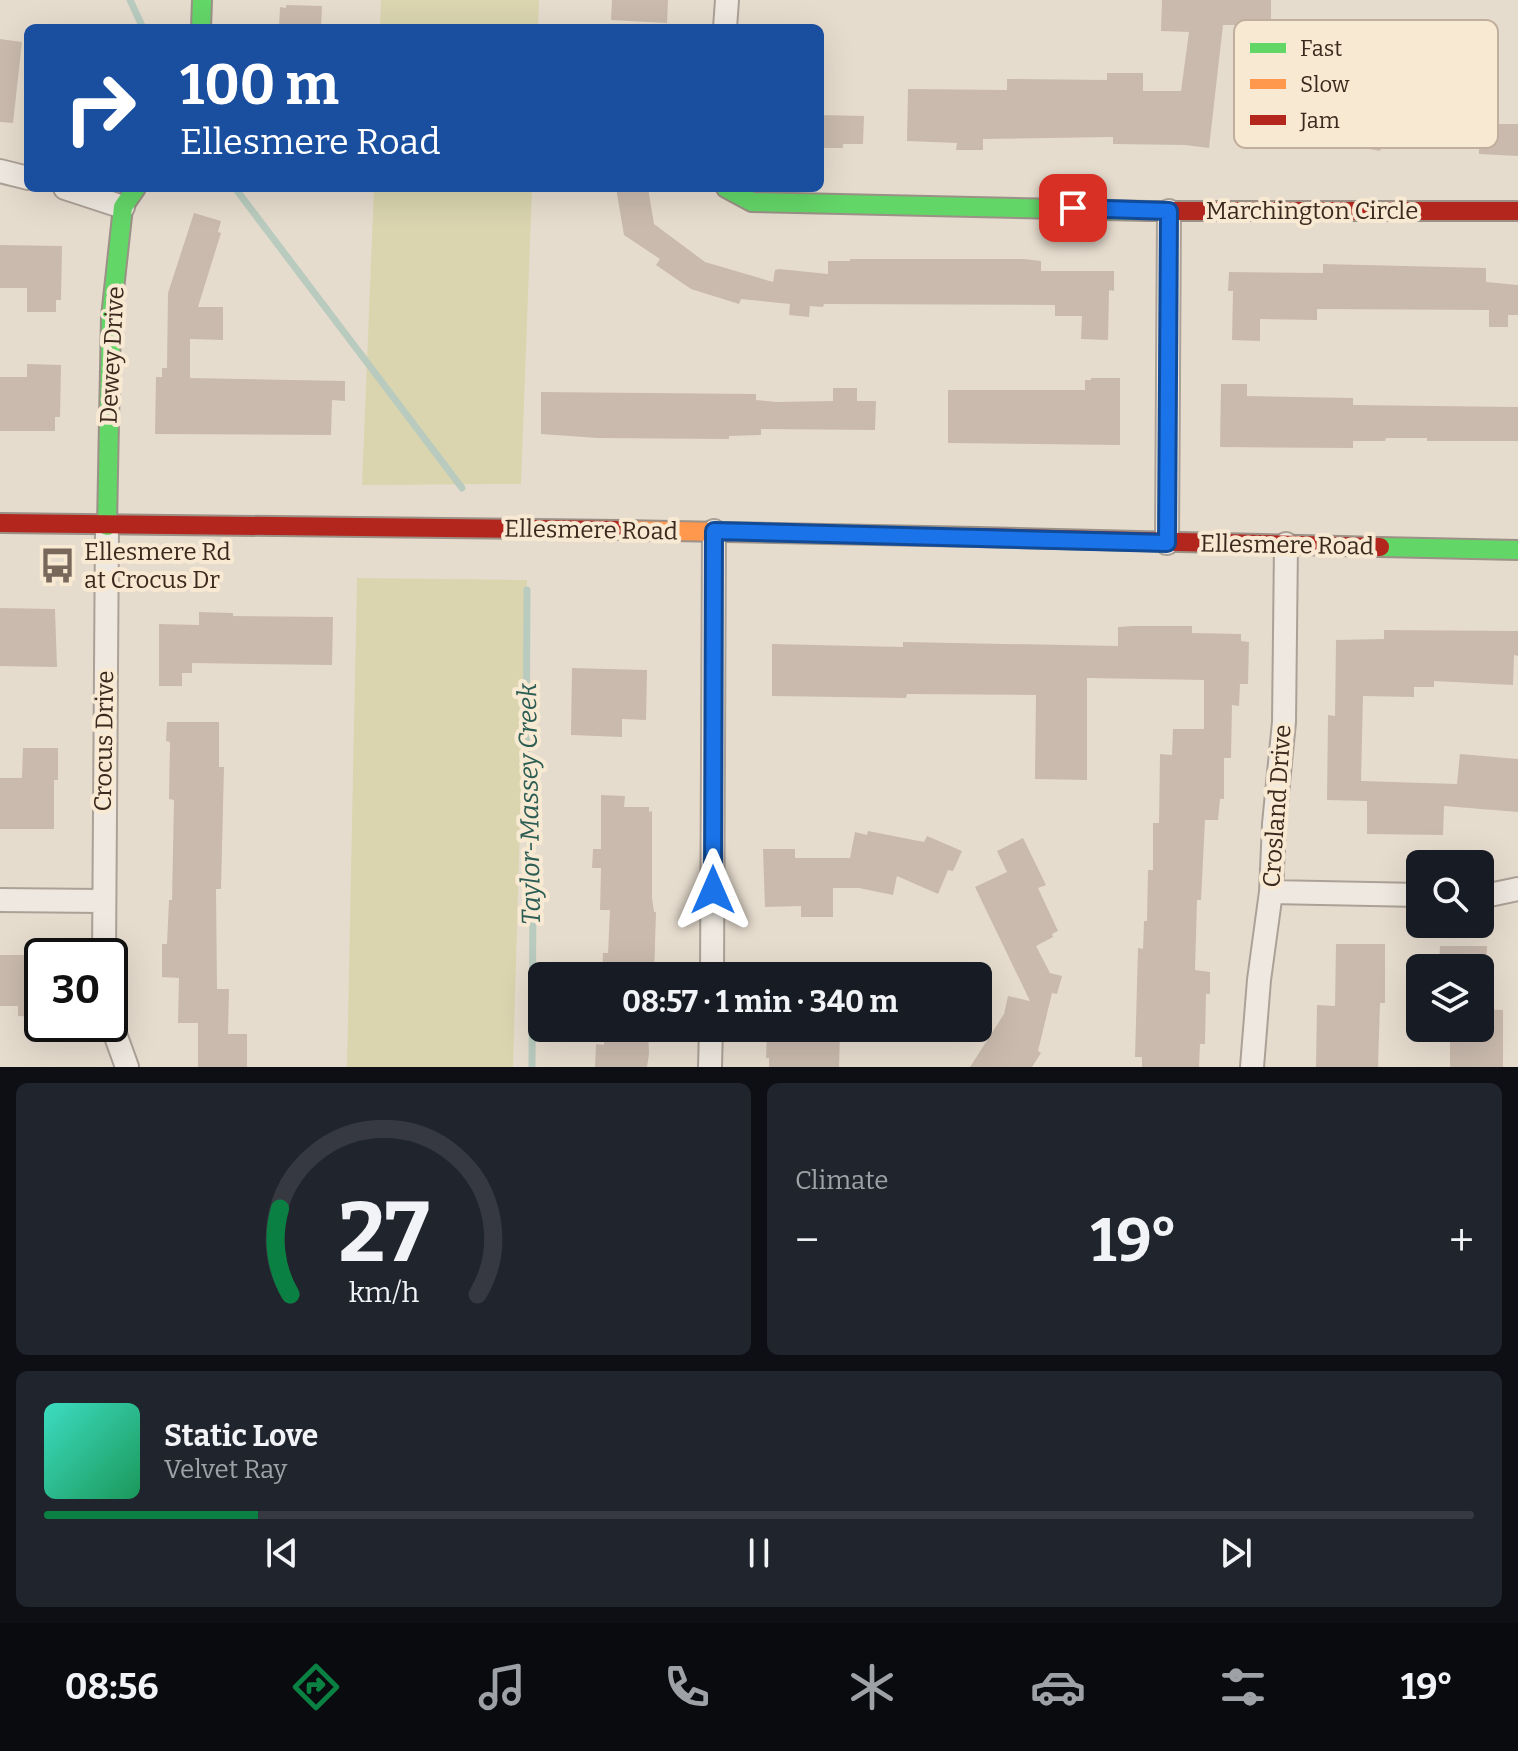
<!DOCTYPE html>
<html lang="en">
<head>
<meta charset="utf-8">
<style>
	body { margin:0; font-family:Bitter,serif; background:#20242c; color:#f1f3f6; height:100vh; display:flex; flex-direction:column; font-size:30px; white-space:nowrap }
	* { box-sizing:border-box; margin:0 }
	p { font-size:26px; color:#9ea1a6 }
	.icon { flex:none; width:44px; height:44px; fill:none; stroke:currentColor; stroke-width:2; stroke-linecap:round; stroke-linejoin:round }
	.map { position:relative; height:1067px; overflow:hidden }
	.drawer { display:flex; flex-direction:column; gap:16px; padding:16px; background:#0d0f14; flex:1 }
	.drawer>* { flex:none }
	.hud { position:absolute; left:24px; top:24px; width:800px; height:168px; border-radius:12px; box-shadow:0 8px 32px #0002; background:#1a4fa0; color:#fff; overflow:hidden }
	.buttons { position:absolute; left:1406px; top:850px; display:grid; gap:16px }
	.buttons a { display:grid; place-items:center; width:88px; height:88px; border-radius:12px; background:#171b24; box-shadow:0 8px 32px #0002; font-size:40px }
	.speed { position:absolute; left:24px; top:938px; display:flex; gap:16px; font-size:40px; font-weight:700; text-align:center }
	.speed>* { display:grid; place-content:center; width:104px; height:104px; border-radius:50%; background:#171b24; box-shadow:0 8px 32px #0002; line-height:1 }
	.speed .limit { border:4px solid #111; border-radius:12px; background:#fff; color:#111 }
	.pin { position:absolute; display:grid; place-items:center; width:68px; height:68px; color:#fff; margin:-34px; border-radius:16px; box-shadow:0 4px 12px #0006 }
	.me { position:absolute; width:88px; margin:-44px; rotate:0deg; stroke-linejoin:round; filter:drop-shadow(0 0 6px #0008) }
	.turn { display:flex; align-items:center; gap:28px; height:168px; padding:0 24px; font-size:36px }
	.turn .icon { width:104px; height:104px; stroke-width:2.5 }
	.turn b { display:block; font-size:56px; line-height:68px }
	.big { font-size:60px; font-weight:700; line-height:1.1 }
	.drawer .tile { flex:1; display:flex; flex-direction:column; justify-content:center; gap:12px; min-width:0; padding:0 28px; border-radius:12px; background:#20242c }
	.drawer .dial { align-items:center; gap:0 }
	.dial svg { height:208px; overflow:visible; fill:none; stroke:#363941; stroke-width:7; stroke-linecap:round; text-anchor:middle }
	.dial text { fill:#f1f3f6; stroke:none }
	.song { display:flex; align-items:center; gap:24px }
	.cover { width:96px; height:96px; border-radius:12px; background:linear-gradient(135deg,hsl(170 70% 55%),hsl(150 70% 35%)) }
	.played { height:8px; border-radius:4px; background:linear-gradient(90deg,#0b8043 15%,#363941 15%) }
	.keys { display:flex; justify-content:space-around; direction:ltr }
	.heat { display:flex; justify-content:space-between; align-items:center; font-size:44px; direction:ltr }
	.drawer .tiles { flex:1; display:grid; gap:16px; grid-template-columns:1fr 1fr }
	.tile:last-child { grid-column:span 2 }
	.trip { position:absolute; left:528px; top:962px; width:464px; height:80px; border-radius:12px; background:#171b24; box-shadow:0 8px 32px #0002; font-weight:700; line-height:80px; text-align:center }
	.dock { display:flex; height:128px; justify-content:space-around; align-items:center; background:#090b0e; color:#9ea1a6 }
	.dock .icon { width:56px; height:56px }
	.dock .on { color:#0b8043 }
	.dock b { font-size:36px; color:#f1f3f6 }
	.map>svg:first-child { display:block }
</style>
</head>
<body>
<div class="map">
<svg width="1518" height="1067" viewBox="0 0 1518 1067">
	<rect width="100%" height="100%" fill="#e6dcce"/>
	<path fill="#dad5af" d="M381,0H539L538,28H380Z
		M374,188H532L521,484L362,485Z
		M357,578L527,580L513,1067H347Z"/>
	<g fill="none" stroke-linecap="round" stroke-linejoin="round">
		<path stroke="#b8cbbe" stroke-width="7" d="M130,0L143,28
			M235,188L462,488
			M527,590L526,788L533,893L532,1067"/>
	</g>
	<path fill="#cabaae" d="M612,0H668L667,23L611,20Z
		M1162,0H1271V25H1223L1209,148L1185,145L1113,144V137L983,139V150H956L957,143L907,141L908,89L1007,90V79L1107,80V73H1143V91H1181L1189,32L1161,31Z
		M286,5L322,6L321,28H279L280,7L286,8Z
		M0,39L22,42L13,123L0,122Z
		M1311,79L1340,83L1422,102L1426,89L1452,97L1436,149L1386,135L1380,151L1333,142V144L1304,141Z
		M820,115L864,116L863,144H843V148H820Z
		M1479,124H1518V156L1479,154Z
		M616,188H648L654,224L705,262L773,282L775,270L779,269L828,274V261H850V259H1024L1041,261V271H1114V291L1109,290L1108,340L1081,339L1082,316H1055V305L824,304L823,307L810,306L809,317L789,315L790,304L741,299L739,304L691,289L656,265L660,259L624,235Z
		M194,213L221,221L218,232L221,233L198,307H223V340L190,339V378L345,381V401L332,400L331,435L155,434L156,377H162V368H167L168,293Z
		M0,245L62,246L61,300H56V312H27V288H0Z
		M1323,264L1486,268V282L1518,285V315H1508V327H1489V310L1317,309V320L1260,319V341L1232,340L1233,291H1228L1229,272L1323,273Z
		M27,364L61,365L60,417H55V431H0V377H27Z
		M1091,378H1120V445L948,443V390H1085V380H1091Z
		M1221,384H1247V396L1353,398V405L1518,407V441H1427V438H1386L1385,441H1353V448L1220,447Z
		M833,388H857V401H876L875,430L761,429V435L729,436V439L597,438L541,434V392L756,394V400L776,402L833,401Z
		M0,608L55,609L57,667L0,666Z
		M199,612L233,613V616L333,617L332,665L192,663V673H182V686H159V624L199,625Z
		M1132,626H1192V633L1241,634V641L1249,642L1248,684H1240L1239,706L1232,705L1231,758H1224V799H1220L1218,820H1205L1201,900H1197L1195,970L1210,972V994H1206L1205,1044H1200L1199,1067H1142V1057H1135L1138,948L1143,949L1144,921H1147L1148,870H1153V823H1159L1160,754L1172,755L1173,729H1204V680L1087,678V780L1035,779L1036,695L907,694L906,698L772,696V644L903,647V642L1118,646V627Z
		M1384,630L1518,631V656L1514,655L1513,685L1434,681V687H1414V697L1363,696L1361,781L1457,784L1460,754L1518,759V812L1444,806L1443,835L1367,834V801L1327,800L1328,715L1335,716L1336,640L1384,639Z
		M572,668L647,670L646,720L622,719V737L571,735Z
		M167,722H219V767H224L221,889H216L217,989H229L228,1034H247V1067H198V1023H178L179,978L162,977V944H167L169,900H172L174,800L169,799L170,742L166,741Z
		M23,748H58V780H54V829H0V778H22Z
		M601,795L625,796L624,807H649V812L652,811V898L654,912H656L654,976H602L603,953H608L610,910H600L601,868H592L593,849H601Z
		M868,831L924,842L927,836L962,851L953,871L948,870L938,894L897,876L893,895L859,888H833V917H801V906L765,907L763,849H795V858H850L855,832L867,835Z
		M1023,838L1046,885L1038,888L1058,931L1052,934L1053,937L1036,946L1050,973L1062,976L1057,994L1052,993L1038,1051L1041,1053L1032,1067H970L1004,1014L1008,996L1030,1001L975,887L1007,872L997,851Z
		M1336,944H1385V1003H1380L1378,1067H1316L1317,1005L1335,1006Z
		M1440,946H1487L1486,968H1439Z
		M0,955H42V1017L18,1016V1006H0Z
		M1480,1009L1503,1010V1067H1450V1028H1480Z
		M604,1028H648L649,1054L647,1067H595L596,1044L604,1045Z
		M767,1033H840L839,1067H769V1058H766Z"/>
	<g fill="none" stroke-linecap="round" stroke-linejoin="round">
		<defs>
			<path id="street" d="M725,28L727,0
				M0,171L28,178
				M65,188L123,207
				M1167,543L1169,211
				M1271,892L1420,895
				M1480,897L1518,889
				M0,900L102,901
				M104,956L107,526
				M712,976L714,531
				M110,1020L127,1067
				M710,1067L711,1028
				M1252,1067L1259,980L1271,892L1274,824L1284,722L1286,544"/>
			<path id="fast" d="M201,28L202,0
				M726,188L752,202L1149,211
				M107,526L111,317L123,207L136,188
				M1380,547L1518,550"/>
			<path id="slow" d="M620,530L977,537"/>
			<path id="jam" d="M1149,211H1518
				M0,523L620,530
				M977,537L1380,547"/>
		</defs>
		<use href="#street" stroke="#aca196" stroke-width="26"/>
		<use href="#fast" stroke="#9b9186" stroke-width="22"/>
		<use href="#slow" stroke="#9b9186" stroke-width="22"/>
		<use href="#jam" stroke="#9b9186" stroke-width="22"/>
		<use href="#street" stroke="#eee8e0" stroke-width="22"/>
		<use href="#fast" stroke="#63d668" stroke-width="18"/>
		<use href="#slow" stroke="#ff974d" stroke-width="18"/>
		<use href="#jam" stroke="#b3261e" stroke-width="18"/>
	</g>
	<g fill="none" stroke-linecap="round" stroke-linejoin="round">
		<defs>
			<path id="route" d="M713,890L714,531L1167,543L1169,211L1073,208"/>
		</defs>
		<use href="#route" stroke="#114b97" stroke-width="20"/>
		<use href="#route" stroke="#1a73e8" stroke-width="14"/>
	</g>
	<defs>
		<symbol id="bus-bare" viewBox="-9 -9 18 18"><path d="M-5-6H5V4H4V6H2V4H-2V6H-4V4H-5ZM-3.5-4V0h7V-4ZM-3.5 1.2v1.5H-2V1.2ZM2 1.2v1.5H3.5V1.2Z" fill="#78685b" stroke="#f8e9d3" stroke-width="2.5" paint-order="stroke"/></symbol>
	</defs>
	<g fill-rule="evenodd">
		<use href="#bus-bare" x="32" y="540" width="51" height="51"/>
	</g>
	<g text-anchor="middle" stroke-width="8" stroke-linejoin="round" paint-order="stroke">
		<g font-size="24" fill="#3c291d" stroke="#f8e9d3">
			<text x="1312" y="219">Marchington Circle</text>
			<text transform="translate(112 355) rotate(-87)" y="8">Dewey Drive</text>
			<text transform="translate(591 530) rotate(1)" y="8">Ellesmere Road</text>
			<text transform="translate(1287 545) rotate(1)" y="8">Ellesmere Road</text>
			<text transform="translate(104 741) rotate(-89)" y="8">Crocus Drive</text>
			<text transform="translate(1277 806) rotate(-86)" y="8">Crosland Drive</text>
		</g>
		<g font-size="24" fill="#3c291d" stroke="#f8e9d3" text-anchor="start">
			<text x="84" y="560">Ellesmere Rd<tspan x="84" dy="28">at Crocus Dr</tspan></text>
		</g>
		<g font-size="26" font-style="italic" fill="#2c5d54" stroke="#f8e9d3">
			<text transform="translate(529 804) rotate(-91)" y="9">Taylor-Massey Creek</text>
		</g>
	</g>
	<rect x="1234" y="20" width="264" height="128" rx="12" fill="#f8e9d3" stroke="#c0af9c" stroke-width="2"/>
	<rect x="1250" y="43" width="36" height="10" fill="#63d668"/>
	<rect x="1250" y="79" width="36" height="10" fill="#ff974d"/>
	<rect x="1250" y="115" width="36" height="10" fill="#b3261e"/>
	<g font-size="22" fill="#3c291d">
		<text x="1300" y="56">Fast</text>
		<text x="1300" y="92">Slow</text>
		<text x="1300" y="128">Jam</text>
	</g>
</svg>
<div class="buttons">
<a><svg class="icon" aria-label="search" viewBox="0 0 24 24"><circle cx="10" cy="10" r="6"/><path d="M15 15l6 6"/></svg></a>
<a><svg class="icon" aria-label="layers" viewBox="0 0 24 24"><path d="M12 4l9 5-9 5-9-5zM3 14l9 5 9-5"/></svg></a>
</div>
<div class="speed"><div class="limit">30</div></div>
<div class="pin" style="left:1073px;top:208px;background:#d93025"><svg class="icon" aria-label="arrive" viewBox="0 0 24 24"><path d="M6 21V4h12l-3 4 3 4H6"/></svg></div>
<svg class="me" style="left:713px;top:890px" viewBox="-20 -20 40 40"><path d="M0-17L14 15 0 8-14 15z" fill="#1a73e8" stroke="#fff" stroke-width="4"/></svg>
<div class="trip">08:57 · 1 min · 340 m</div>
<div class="hud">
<div class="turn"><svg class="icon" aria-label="right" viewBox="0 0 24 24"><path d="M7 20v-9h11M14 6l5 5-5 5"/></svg><div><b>100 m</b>Ellesmere Road</div></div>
</div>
</div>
<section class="drawer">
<div class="tiles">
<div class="tile dial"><svg viewBox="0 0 100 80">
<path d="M14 69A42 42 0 1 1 86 69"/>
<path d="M14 69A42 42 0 0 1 10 36" stroke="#0b8043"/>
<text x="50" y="56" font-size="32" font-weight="700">27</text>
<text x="50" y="72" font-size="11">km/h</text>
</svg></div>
<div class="tile"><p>Climate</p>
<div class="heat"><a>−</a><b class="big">19°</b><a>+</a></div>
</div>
<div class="tile">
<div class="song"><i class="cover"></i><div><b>Static Love</b><p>Velvet Ray</p></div></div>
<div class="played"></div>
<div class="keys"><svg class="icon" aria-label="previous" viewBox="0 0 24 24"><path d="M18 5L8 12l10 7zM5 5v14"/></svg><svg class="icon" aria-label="pause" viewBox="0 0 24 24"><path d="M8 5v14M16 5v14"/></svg><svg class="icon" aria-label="next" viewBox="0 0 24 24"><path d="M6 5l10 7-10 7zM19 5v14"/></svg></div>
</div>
</div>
</section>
<nav class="dock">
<b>08:56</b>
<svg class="icon on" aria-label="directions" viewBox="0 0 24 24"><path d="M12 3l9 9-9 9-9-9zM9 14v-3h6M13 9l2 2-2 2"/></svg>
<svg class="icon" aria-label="music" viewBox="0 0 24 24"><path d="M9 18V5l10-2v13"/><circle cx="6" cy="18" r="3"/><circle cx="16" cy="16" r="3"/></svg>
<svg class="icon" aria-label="phone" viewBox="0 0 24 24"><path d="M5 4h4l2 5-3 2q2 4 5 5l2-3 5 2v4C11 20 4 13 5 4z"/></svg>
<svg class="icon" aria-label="climate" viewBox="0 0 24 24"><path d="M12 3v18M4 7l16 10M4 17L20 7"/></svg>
<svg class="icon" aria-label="car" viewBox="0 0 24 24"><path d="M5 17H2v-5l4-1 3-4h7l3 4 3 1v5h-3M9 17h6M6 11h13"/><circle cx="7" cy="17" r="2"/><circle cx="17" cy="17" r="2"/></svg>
<svg class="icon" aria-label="filters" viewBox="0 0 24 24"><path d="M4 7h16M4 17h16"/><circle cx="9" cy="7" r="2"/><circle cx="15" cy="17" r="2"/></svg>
<b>19°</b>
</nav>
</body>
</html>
